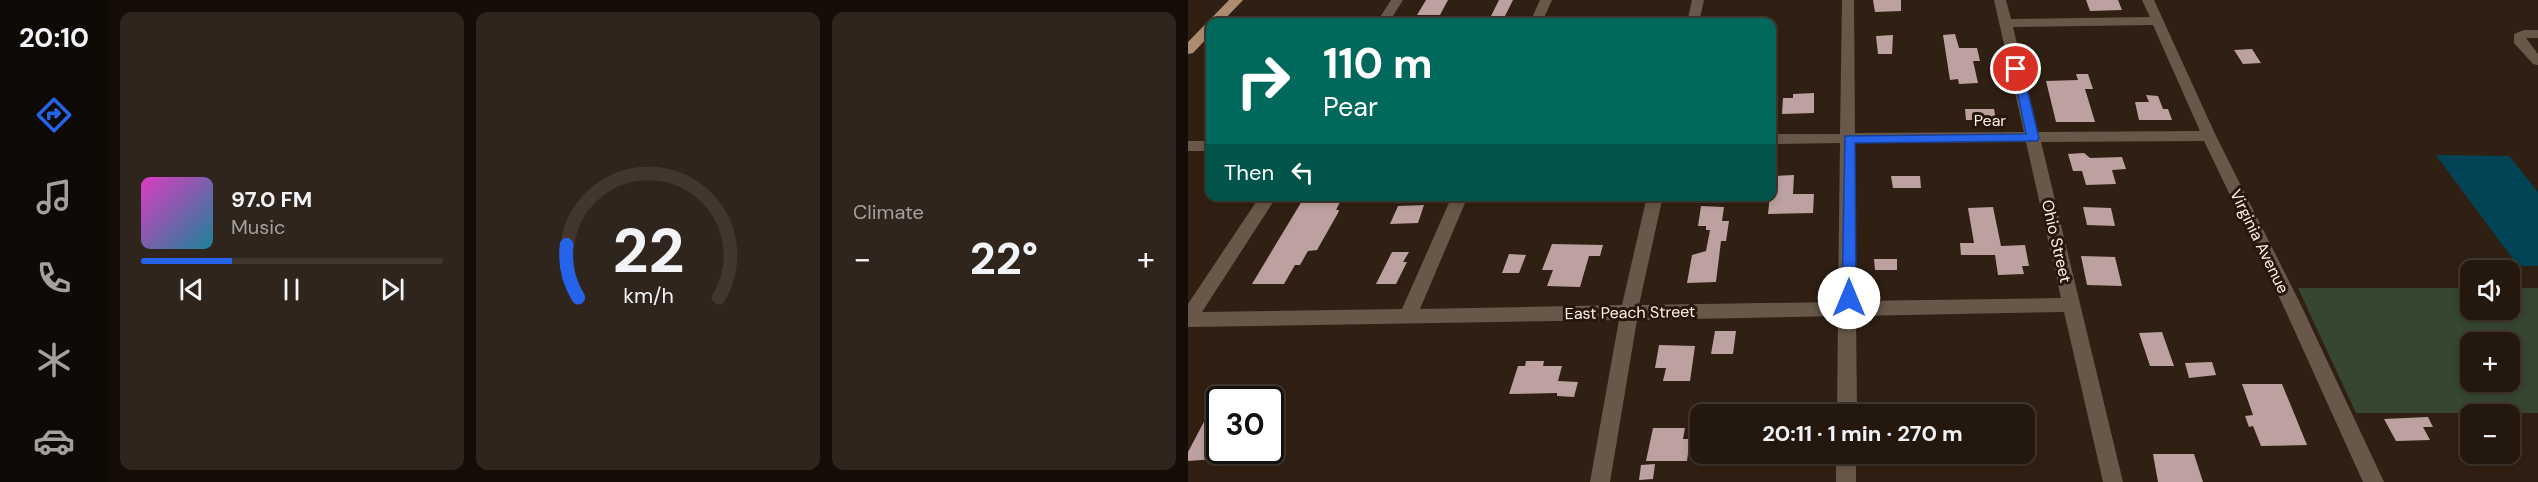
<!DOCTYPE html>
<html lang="en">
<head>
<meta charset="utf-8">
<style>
	body { margin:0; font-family:"DM Sans",sans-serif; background:#30251c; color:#f1f3f6; height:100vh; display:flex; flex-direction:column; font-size:22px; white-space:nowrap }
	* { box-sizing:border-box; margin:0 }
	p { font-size:20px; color:#a3a09e }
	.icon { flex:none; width:33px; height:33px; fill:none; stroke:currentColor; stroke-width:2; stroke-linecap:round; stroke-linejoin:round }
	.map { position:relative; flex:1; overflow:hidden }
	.details { display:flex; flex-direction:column; gap:12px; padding:12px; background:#140d08; width:1080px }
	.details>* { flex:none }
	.top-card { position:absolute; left:18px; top:18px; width:570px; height:183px; border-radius:12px; box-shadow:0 3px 9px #0003,0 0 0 2px #41372e; background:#00695c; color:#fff; overflow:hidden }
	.controls { position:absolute; left:1272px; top:260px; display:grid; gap:12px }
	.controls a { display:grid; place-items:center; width:60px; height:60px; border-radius:12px; background:#24180e; box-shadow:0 3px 9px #0003,0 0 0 2px #41372e; font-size:30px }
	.speed { position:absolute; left:18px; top:386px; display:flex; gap:12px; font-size:30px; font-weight:700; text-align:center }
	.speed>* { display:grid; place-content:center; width:78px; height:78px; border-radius:50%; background:#24180e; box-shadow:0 3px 9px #0003,0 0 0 2px #41372e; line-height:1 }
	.speed .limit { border:3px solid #111; border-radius:9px; background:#fff; color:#111 }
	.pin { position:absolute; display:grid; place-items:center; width:51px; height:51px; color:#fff; margin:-26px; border:3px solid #fff; border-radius:50%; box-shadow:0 2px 6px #0007 }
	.me { position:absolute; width:66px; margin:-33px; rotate:0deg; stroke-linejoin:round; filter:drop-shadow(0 0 4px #0008) }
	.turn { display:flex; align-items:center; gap:21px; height:126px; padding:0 18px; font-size:27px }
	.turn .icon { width:78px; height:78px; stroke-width:2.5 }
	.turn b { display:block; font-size:42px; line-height:51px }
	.then { display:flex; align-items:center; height:57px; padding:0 18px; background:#0003; gap:12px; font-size:22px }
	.big { font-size:45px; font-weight:700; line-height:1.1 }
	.details .widget { flex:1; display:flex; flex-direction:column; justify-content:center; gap:9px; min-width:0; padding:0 21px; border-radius:12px; background:#30251c }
	.details .dial { align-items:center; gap:0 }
	.dial svg { height:156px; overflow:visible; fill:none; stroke:#41372e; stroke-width:7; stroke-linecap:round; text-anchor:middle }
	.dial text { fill:#f1f3f6; stroke:none }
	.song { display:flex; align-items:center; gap:18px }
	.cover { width:72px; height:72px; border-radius:9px; background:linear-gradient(135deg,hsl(310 70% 55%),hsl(190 70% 35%)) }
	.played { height:6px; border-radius:3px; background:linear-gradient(90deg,#2563eb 30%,#41372e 30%) }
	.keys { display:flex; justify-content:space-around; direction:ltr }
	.heat { display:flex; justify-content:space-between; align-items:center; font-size:33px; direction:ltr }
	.details .tiles { flex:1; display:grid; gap:12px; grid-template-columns:repeat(3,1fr) }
	.trip { position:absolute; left:502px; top:404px; width:345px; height:60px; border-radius:12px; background:#24180e; box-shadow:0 3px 9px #0003,0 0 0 2px #41372e; font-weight:700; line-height:60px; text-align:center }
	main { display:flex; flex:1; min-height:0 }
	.menu { display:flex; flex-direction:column; width:108px; justify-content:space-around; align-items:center; background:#0e0a06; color:#a3a09e }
	.menu .icon { width:42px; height:42px }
	.menu .active { color:#2563eb }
	.menu b { font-size:27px; color:#f1f3f6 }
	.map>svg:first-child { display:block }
</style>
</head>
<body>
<main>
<nav class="menu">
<b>20:10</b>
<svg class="icon active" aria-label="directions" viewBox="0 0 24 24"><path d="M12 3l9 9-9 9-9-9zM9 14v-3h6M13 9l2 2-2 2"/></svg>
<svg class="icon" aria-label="music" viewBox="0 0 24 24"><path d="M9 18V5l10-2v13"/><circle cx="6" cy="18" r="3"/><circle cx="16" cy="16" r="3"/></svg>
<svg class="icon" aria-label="phone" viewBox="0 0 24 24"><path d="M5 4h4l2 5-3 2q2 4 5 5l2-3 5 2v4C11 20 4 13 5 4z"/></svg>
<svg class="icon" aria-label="climate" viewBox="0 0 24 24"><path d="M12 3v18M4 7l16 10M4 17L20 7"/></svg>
<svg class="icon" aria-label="car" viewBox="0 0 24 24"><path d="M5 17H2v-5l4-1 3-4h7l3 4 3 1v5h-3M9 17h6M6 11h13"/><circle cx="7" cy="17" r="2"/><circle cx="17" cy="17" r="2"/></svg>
</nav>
<section class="details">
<div class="tiles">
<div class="widget">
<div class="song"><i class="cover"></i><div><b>97.0 FM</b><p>Music</p></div></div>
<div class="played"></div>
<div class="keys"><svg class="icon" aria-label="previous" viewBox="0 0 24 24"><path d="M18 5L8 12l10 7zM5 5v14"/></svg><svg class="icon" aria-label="pause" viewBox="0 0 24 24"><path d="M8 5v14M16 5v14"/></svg><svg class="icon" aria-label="next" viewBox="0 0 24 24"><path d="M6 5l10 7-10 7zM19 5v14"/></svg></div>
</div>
<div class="widget dial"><svg viewBox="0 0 100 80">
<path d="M14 69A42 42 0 1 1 86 69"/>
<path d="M14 69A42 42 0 0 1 8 42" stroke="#2563eb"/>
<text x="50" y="56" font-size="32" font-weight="700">22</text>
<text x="50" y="72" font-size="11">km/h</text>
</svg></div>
<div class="widget"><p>Climate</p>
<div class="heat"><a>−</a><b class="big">22°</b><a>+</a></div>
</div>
</div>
</section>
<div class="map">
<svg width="1350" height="482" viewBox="0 0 1350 482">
	<rect width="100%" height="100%" fill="#302013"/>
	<path fill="#374630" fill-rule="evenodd" d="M1110,288H1282V309H1322V288H1350V413H1168ZM1282,342H1322V381H1282Z"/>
	<path fill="#004456" d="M1248,155L1321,156L1350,192V266H1330Z"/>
	<path fill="#bda1a0" d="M238,0H260L252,15H229Z
		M311,0H325L316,18H302Z
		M685,0H713V11L687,12Z
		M898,0H930L934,10L902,11Z
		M767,34L771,48H789L792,61H785L790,83L771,84L770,79L762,80L755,35Z
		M705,35L704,54H690L688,36Z
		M1064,49L1073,63L1055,64L1046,50Z
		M888,74H900L905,89H897L907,122H868L858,81L890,80Z
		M626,93V113L594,114L595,98H605V94Z
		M958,95L970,96L975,109H980L984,120H951L947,102H961Z
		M777,109H806L808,120H778Z
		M896,153L902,158L934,157L938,169L924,170L928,184L898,185L894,171H885L880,154Z
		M606,175L605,194H626L625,213L580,214L584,176Z
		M703,176H732L733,188H705Z
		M117,196H155L148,210H151L150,213L129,250L120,251L112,265H107L96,284H64Z
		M236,205L230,223L202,224L210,206Z
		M513,206L536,207L534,221H541L538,241H533L528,282L499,283L504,255L518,251L522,230H518V226H510Z
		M805,207L813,246L837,245L841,266H834L836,274L810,275L807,255H773L772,243H786L780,208Z
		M895,207L923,208L927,226L899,225Z
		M364,244L415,245L412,256H401L392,287L359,286L365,270H354Z
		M204,252H221L215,262H219L208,284H188Z
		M321,254L338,255L331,273H314Z
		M893,256L927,257L934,286L899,285Z
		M686,259H709V270H687Z
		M527,331H548L545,354H523Z
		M974,332L986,366H962L951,333Z
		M471,345L507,346L502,381H475L478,368H467Z
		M338,361H356L355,366H374L370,381L390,382L386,397L369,396V393L321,394L330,366H337Z
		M1024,362L1028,375L1001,378L997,363Z
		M1054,384H1094L1119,445L1073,446L1065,426L1061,427L1057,416L1065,415Z
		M32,417V448L26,459L0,461V452L18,418Z
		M1240,417L1245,427H1235L1242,440L1208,441L1196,419Z
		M465,428H497L495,439H502L499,461H458Z
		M965,454H1006L1015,482H970Z
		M467,464L465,479L451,480L453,465Z"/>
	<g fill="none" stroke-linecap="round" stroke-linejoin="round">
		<path fill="#68584a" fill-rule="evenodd" d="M203,0H215L201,22H189Z
			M352,0H364L354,22H342Z
			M504,0H516L511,22H499Z
			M654,0H666L667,133L836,132L806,0H818L823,19L962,17L954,0H966L1028,136L1112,303L1196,482H1175L1094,303L1016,141L853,142L935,482H915L876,312L668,316L669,414H649L650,316L449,320L422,482H402L431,320L0,327V304L72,196H89L14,312L214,309L264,196H280L232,309L434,305L459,196H475L451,305L650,302L652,143L584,144V134H652ZM965,25L1012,131L850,132L825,27ZM838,142L873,298L668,301L667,143Z
			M1336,30H1350V38H1338L1350,54V65L1345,64L1326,43V34Z
			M0,141H22V151H0Z
			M648,453H668V482H648Z"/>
		<path fill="#ad8c6f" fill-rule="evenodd" d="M41,0H55L34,22H22V35L5,53L0,54V42Z"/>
	</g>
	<path fill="#2563eb" stroke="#184099" stroke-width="1.5" d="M824,66L834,69L851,138L849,141L667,143L668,298L661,304L656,303L654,298L657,136L838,134Z"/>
	<g text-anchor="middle" stroke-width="6" stroke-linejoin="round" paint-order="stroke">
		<g font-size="16" fill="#fdf3ea" stroke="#26170a">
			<text x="802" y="126">Pear</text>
			<text transform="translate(869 241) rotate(77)" y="6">Ohio Street</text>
			<text transform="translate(1072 241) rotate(64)" y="6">Virginia Avenue</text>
			<text transform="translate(442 312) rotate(-1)" y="6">East Peach Street</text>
		</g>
	</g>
</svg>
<div class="controls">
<a><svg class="icon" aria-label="sound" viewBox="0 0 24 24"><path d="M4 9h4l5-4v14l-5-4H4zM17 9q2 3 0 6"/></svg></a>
<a>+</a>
<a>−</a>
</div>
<div class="speed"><div class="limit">30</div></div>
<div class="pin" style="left:828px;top:69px;background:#d93025"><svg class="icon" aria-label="arrive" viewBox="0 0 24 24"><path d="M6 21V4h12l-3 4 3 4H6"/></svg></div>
<svg class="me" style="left:661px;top:298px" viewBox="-20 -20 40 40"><circle r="19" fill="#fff"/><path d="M0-13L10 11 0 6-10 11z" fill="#2563eb"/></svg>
<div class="trip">20:11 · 1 min · 270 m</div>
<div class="top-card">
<div class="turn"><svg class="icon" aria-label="right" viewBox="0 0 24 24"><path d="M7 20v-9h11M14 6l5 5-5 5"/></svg><div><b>110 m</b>Pear</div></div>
<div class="then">Then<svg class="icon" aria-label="left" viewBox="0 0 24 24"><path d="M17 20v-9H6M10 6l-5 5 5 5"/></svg></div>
</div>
</div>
</main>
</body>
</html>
